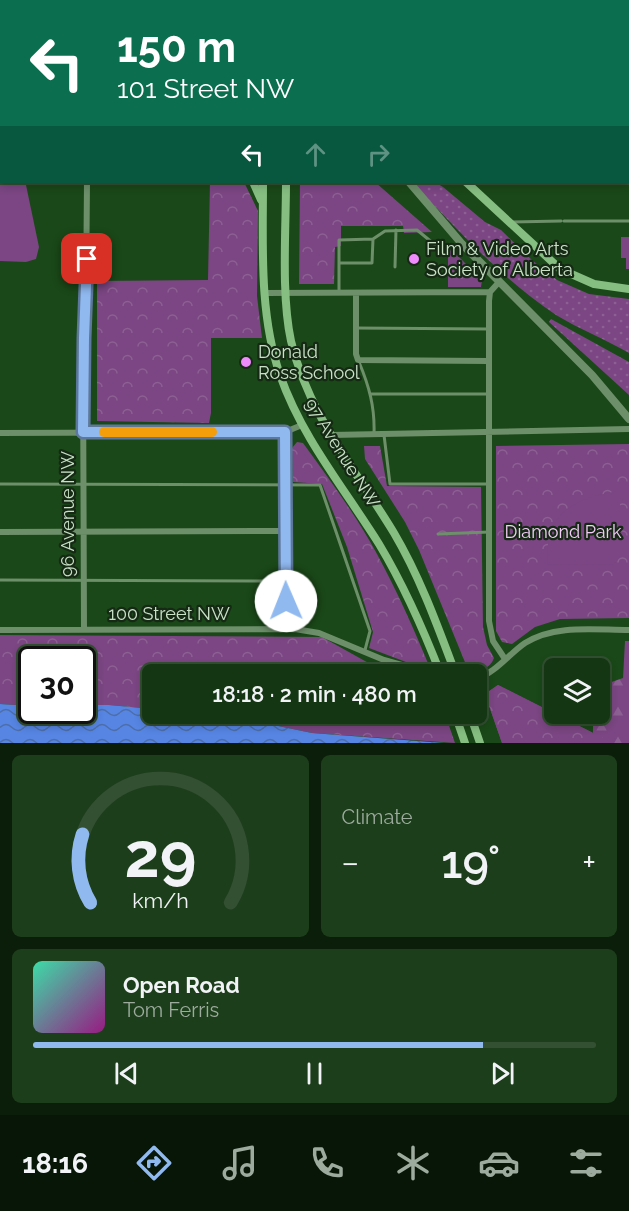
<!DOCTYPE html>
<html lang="en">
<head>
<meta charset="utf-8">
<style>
	body { margin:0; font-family:Raleway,sans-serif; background:#1d3e1b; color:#f1f3f6; height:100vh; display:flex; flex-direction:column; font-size:22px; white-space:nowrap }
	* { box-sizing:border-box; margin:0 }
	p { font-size:20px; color:#9dab9f }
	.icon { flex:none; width:33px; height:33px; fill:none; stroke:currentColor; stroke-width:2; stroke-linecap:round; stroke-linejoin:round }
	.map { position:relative; height:743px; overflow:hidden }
	.drawer { display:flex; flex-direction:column; gap:12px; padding:12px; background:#0b1e0a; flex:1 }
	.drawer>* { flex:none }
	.banner { position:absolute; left:0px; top:0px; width:630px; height:183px; box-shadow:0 3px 9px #0003,0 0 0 2px #335032; background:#0b6e4f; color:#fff; overflow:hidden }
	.buttons { position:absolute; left:544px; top:658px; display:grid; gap:12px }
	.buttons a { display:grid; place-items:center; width:66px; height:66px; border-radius:9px; background:#143612; box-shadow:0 3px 9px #0003,0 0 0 2px #335032; font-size:30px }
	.speed { position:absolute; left:18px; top:646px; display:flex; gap:12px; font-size:30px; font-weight:700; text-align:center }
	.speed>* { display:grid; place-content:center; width:78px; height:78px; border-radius:50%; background:#143612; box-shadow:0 3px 9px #0003,0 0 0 2px #335032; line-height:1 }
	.speed .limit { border:3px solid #111; border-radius:9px; background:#fff; color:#111 }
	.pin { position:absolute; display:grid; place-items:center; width:51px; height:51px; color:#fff; margin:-26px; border-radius:12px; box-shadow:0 3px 9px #0006 }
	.me { position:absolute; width:66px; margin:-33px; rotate:359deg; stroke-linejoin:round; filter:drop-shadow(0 0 4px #0008) }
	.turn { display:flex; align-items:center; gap:21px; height:126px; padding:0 18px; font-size:27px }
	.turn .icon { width:78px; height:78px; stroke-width:2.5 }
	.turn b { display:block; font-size:42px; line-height:51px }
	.lanes { display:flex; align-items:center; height:57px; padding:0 18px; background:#0003; justify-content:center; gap:30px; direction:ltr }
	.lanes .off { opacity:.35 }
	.big { font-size:45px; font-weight:600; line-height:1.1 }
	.drawer .tile { flex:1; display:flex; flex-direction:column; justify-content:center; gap:9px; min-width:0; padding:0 21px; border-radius:9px; background:#1d3e1b }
	.drawer .dial { align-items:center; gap:0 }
	.dial svg { height:156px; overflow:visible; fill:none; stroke:#335032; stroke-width:7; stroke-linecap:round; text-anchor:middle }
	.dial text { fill:#f1f3f6; stroke:none }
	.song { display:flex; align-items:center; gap:18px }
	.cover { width:72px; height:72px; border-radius:9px; background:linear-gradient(135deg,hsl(160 70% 55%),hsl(310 70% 35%)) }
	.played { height:6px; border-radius:3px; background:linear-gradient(90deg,#90b9f0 80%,#335032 80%) }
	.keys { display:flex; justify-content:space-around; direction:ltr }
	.heat { display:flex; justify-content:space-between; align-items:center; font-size:33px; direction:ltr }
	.drawer .tiles { flex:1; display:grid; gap:12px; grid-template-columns:1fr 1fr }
	.tile:last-child { grid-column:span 2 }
	.trip { position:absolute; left:142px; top:664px; width:345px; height:60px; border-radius:9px; background:#143612; box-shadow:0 3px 9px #0003,0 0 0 2px #335032; font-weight:600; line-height:60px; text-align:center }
	.dock { display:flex; height:96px; justify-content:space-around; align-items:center; background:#081607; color:#9dab9f }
	.dock .icon { width:42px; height:42px }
	.dock .active { color:#90b9f0 }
	.dock b { font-size:27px; color:#f1f3f6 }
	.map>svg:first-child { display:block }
</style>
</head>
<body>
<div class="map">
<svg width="629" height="743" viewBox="0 0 629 743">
	<defs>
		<pattern id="grass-dots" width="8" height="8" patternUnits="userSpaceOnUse" patternTransform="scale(1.5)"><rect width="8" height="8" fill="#7b4683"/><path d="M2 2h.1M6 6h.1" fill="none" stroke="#8c6093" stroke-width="1.8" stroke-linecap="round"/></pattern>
		<pattern id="forest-firs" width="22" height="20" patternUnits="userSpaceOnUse" patternTransform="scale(1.5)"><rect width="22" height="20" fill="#7b4683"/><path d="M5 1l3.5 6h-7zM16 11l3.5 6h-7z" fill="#8c6093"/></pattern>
		<pattern id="park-crowns" width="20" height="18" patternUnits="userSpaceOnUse" patternTransform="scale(1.5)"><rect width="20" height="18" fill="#7b4683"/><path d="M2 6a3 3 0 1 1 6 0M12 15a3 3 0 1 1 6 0" fill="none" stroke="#8c6093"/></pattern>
		<pattern id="water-waves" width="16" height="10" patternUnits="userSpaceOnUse" patternTransform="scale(1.5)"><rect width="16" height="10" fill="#5685e3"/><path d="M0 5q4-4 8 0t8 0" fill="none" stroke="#4d6ea8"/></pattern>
	</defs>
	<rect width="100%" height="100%" fill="#1a4818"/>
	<path fill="url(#grass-dots)" d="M411,182H435L443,187L485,222L501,230L533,261L557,280L589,294L629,299V353C605,339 579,329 556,315C501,279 456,227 411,182Z
		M551,319L629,362V395L549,322Z"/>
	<path fill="url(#forest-firs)" d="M625,641H629V743H502L485,694L498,685L593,733V714H600V686L623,678Z"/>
	<path fill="url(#park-crowns)" d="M138,0H258L138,2Z
		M210,182H244L258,211L257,296L262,338H211V413L209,423L97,421V281L208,280Z
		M300,182H375L432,232L404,233L403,226H341V246L335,247L334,284H299Z
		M452,250L482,280L481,287H448V251Z
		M297,442L303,443C329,479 356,515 377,554C397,591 414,629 430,668L406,662L369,648L373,632L347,547L322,484L293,482L292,448Z
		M629,444V618L560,619L535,627L512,644L502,642L496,631V446Z
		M364,446H380L387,486L481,487L483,627L487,645L494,658C490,669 480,671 469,672L419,550L405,522L365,459Z
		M0,635L322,637L381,670L405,675H153V709L109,705H83L82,660H32L31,706L0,704Z
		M498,685L613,743H502L485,694Z
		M209,714H445L455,743L312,733L229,716Z"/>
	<path fill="#7b4683" d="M0,142L2,182H22L26,185L39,247L36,259L26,262L0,261Z
		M621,237H629V269H626V258H621Z
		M620,491V557L614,564L547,565C548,556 547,546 549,537C557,504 591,495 620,491Z"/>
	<path fill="url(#water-waves)" d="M0,704L31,706L32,711H82L83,705H109L153,709V714L229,716L312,733L444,743H0Z"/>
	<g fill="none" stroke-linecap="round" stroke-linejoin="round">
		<path stroke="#6d8f6a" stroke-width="3" d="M547,0V2
			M339,2V0
			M564,221H629
			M512,222L561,221
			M373,239L385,231L417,230L439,248
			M339,263H372L373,239L339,240V291
			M395,267L396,230
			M356,328L489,329
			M359,362C369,386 375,407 374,434
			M371,394H489
			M384,435L390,484H489
			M0,484L320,485L370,631L365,650
			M438,534L489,532
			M0,580L286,581"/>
		<path stroke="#6d8f6a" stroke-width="6" d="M488,0V2
			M499,282L490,292L489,301V621L493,641L505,659
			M265,293L490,292
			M356,293V354L358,360L489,361
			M285,432L286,629
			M0,433L285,432L302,425
			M331,435L629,429
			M0,532L285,531
			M0,630L295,629L319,633L384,660L437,675
			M84,630L83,361L86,296L87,182
			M477,679C496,672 509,654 525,643C555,624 595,630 629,630"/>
		<path stroke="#6d8f6a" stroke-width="8" d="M84,2V0
			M628,153H629
			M409,182L462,244L592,375L629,419"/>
		<path stroke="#86be82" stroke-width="8" d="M265,2V0
			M286,2V0
			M0,17H2
			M0,117L2,118
			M253,182L261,200
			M263,182C263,246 259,314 280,375C302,438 344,488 379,544C403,584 424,631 441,675
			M286,182C286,230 281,295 291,341C308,414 356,470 394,533C420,577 438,627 456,675
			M466,182L560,269L594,284L629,289
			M455,714L465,743
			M470,714L480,743"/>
	</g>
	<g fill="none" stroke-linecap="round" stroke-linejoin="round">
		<defs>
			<path id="route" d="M87,259L84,338L83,432H285L286,601"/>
		</defs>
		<use href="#route" stroke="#5e789c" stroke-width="15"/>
		<use href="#route" stroke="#90b9f0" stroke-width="10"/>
		<path stroke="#f59e0b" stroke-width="10" d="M104,432H212"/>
	</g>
	<g fill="#ed8cfa" stroke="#152914" stroke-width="2">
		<circle cx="414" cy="259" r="6"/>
		<circle cx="246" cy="362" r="6"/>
	</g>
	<g text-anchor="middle" stroke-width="4.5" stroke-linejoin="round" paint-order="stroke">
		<g font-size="18" fill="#c9e2c6" stroke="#152914" text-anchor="start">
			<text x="426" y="255">Film &amp; Video Arts<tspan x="426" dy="21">Society of Alberta</tspan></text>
			<text x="258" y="358">Donald<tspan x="258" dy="21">Ross School</tspan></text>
		</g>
		<g font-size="18" fill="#c9e2c6" stroke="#152914">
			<text transform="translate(342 453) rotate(58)" y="6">97 Avenue NW</text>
			<text transform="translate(68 514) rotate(-90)" y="6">96 Avenue NW</text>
			<text x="169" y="620">100 Street NW</text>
		</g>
		<g font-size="18" fill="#f3ccf8" stroke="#152914">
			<text x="563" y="538">Diamond Park</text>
		</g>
	</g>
</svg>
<div class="buttons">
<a><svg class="icon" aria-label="layers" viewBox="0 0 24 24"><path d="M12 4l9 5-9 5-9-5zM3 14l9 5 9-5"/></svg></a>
</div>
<div class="speed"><div class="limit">30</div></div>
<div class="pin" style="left:87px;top:259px;background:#d93025"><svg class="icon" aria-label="arrive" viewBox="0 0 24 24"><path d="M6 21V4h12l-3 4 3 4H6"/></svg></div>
<svg class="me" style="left:286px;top:601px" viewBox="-20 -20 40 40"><circle r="19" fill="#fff"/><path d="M0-13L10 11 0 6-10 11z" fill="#90b9f0"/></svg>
<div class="trip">18:18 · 2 min · 480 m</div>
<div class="banner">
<div class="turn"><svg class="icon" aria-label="left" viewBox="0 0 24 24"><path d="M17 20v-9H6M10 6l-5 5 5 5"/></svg><div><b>150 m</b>101 Street NW</div></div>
<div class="lanes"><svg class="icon" aria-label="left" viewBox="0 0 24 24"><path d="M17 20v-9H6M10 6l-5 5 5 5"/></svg><svg class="icon off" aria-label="ahead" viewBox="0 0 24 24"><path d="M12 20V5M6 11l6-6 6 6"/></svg><svg class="icon off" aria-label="right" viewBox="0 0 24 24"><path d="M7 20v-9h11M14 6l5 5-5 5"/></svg></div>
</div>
</div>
<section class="drawer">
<div class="tiles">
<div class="tile dial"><svg viewBox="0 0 100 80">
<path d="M14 69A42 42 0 1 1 86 69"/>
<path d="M14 69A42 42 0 0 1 10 34" stroke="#90b9f0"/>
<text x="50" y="56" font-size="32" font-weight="700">29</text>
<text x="50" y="72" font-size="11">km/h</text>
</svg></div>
<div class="tile"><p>Climate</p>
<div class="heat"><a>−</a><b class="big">19°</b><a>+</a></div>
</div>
<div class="tile">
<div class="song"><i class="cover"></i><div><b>Open Road</b><p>Tom Ferris</p></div></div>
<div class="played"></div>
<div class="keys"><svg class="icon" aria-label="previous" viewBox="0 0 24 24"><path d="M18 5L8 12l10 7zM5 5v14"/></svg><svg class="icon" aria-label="pause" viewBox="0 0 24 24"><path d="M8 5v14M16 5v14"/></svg><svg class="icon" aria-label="next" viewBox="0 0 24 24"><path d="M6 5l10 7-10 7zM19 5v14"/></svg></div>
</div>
</div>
</section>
<nav class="dock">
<b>18:16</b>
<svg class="icon active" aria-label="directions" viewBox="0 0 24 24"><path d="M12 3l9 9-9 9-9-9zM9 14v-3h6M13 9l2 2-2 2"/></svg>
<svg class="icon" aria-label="music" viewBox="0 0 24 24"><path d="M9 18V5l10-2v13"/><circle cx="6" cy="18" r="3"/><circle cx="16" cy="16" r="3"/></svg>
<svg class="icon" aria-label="phone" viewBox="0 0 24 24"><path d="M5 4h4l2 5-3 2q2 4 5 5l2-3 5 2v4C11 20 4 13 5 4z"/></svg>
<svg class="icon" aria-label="climate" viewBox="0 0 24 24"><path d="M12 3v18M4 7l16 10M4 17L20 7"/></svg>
<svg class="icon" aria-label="car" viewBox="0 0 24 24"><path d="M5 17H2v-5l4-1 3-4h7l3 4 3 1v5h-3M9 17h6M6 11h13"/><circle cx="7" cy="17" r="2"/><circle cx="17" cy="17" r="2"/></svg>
<svg class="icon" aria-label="filters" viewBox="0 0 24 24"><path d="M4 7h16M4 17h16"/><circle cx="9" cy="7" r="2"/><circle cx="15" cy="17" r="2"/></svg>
</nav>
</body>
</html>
